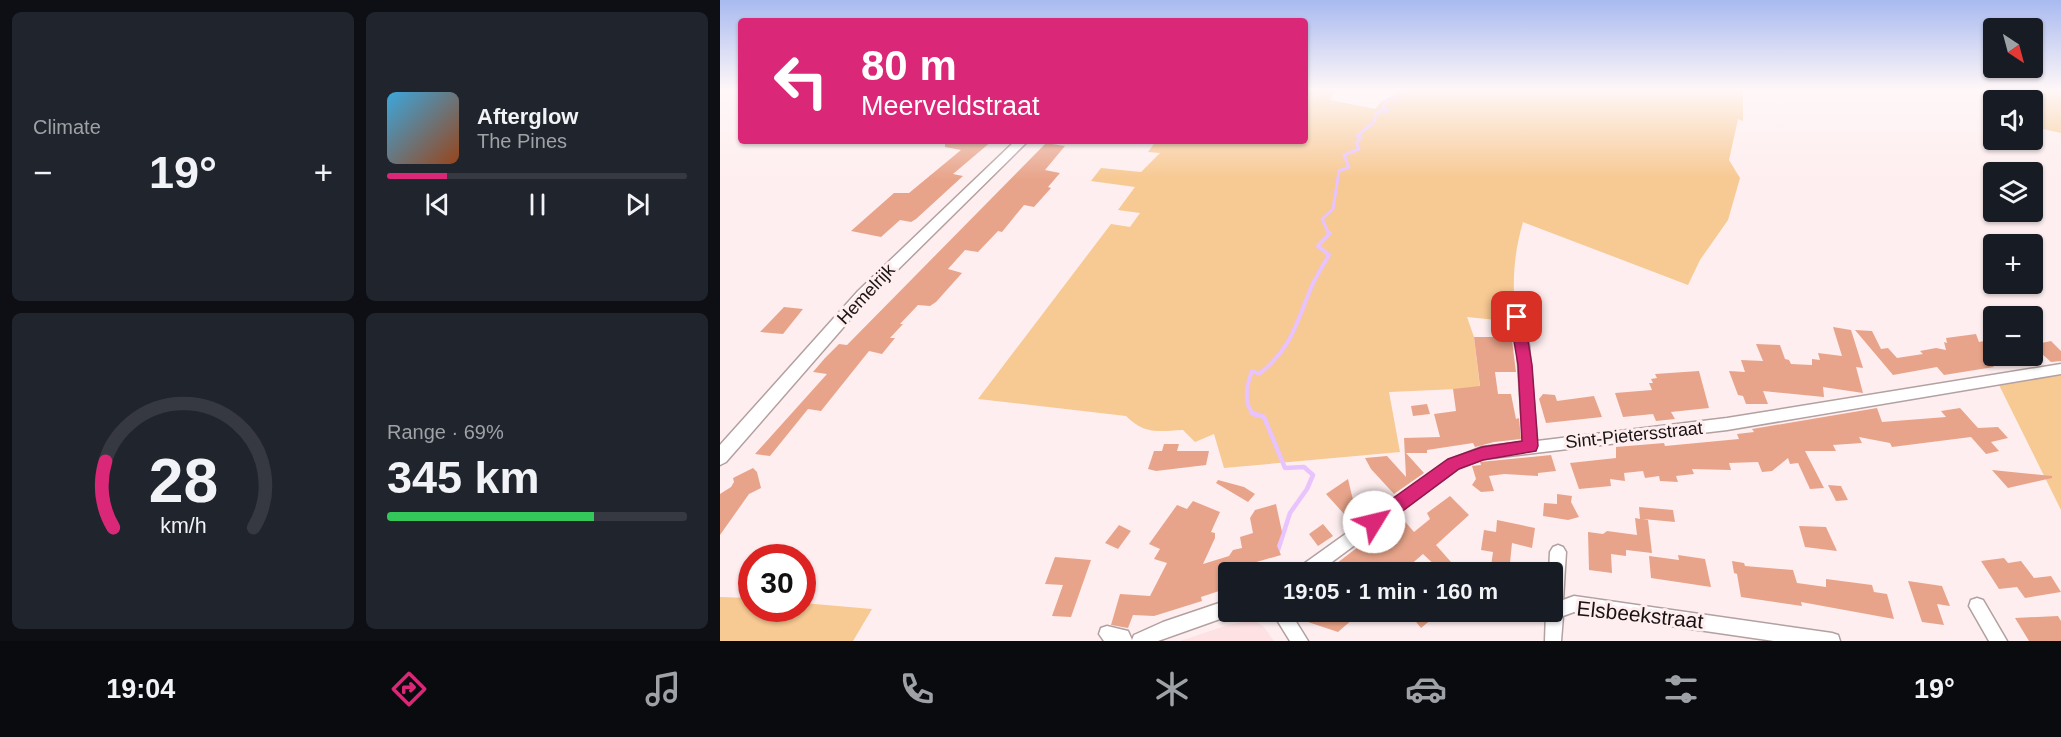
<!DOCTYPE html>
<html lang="en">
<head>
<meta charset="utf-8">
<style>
	body { margin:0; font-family:Helvetica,sans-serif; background:#20242c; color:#f1f3f6; height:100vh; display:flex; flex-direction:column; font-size:22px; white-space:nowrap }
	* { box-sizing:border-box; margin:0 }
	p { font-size:20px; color:#9ea1a6 }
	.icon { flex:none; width:33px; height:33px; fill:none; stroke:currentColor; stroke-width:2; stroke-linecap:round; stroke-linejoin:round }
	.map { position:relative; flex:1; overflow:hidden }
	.drawer { display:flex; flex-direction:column; gap:12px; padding:12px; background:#0d0f14; width:720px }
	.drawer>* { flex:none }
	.hud { position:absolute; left:18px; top:18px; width:570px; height:126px; border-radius:6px; box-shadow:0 2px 4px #0004; background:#db2777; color:#fff; overflow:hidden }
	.needle { width:39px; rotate:144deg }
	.tools { position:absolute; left:1263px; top:18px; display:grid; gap:12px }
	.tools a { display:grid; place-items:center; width:60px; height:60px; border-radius:6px; background:#171b24; box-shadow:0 2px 4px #0004; font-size:30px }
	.speed { position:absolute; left:18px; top:544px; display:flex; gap:12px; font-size:30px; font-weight:700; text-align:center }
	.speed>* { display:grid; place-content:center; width:78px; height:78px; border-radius:50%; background:#171b24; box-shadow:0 2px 4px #0004; line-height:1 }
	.speed .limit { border:9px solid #d22; background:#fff; color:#111 }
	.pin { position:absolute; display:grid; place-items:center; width:51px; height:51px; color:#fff; margin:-26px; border-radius:12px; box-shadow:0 3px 9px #0006 }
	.me { position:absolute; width:66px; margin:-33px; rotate:54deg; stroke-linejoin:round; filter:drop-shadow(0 0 4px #0008) }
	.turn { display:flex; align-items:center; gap:21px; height:126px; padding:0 24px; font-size:27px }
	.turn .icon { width:78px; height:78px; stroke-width:2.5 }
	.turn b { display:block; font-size:42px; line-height:51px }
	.big { font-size:45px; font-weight:700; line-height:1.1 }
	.drawer .card { flex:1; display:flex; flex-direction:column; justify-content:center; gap:9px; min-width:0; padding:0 21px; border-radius:9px; background:#20242c }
	.drawer .dial { align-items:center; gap:0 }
	.dial svg { height:156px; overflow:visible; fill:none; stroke:#363941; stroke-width:7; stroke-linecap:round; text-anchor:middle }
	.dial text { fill:#f1f3f6; stroke:none }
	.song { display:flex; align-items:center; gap:18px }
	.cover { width:72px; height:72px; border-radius:9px; background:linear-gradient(135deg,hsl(200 70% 55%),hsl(20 70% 35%)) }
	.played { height:6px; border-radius:3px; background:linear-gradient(90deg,#db2777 20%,#363941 20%) }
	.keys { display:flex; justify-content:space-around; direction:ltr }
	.heat { display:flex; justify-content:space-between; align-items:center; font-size:33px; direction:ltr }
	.charge { height:9px; border-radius:4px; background:linear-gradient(90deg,#34c759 69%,#363941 0) }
	.drawer .tiles { flex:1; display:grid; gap:12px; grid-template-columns:repeat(2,1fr) }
	.trip { position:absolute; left:498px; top:562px; width:345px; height:60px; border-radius:6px; background:#171b24; box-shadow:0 2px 4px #0004; font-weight:700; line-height:60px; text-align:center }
	.dock { display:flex; height:96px; justify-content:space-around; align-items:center; background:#090b0e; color:#9ea1a6 }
	.dock .icon { width:42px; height:42px }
	.dock .selected { color:#db2777 }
	.dock b { font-size:27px; color:#f1f3f6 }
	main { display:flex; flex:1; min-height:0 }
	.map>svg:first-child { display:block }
</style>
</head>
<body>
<main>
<section class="drawer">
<div class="tiles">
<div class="card"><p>Climate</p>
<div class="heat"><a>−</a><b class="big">19°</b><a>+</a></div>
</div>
<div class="card">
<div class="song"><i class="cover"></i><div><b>Afterglow</b><p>The Pines</p></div></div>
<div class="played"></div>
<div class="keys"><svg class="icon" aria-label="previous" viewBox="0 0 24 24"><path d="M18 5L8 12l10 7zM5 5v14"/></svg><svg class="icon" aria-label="pause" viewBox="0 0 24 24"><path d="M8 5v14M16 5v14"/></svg><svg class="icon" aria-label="next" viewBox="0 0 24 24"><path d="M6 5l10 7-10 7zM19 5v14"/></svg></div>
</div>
<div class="card dial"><svg viewBox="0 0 100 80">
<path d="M14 69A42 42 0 1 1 86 69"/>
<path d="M14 69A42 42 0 0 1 10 35" stroke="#db2777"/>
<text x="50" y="56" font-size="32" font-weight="700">28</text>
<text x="50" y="72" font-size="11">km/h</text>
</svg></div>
<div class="card"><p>Range · 69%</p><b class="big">345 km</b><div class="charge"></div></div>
</div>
</section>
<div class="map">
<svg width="1341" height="641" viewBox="0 0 1341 641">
	<rect width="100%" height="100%" fill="#feeeef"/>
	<path fill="#fee1e3" d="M534,620L544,627L554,641H460L508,625Z"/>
	<path fill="#f7c993" d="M585,90H616L610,100L655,109L661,102L681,90H1023V121L1018,119L1009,160L1020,178L1008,220L980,260L968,285L803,222C793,256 792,286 796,322L747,317L754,337L760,388L669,392L680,452L504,468L494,434L475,442L463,430C438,431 425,435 406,416L258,399L391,224L410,227L420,213L398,210L415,187L371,181L381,168L421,172L440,153L428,152L436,141H585Z
		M1299,90H1341V133L1323,129L1313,111L1312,100H1306Z
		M1341,375V510L1279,385Z
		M0,597L31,598L32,609H82L83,603L152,609L133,641H0Z"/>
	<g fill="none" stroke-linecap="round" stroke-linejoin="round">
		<path stroke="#e8c3fd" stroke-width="3" d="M609,234L602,219L613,209L619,171L629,167L624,155L639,149L636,143L641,138L637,136L654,122L657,112L668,111L663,107L667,100H675L685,90"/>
		<path stroke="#e8c3fd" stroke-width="4" d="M535,415C522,405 527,384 532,371L539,374C572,348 576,324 591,288C596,276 603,266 609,255L598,246L610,233"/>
		<path stroke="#e8c3fd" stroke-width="4.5" d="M532,413L544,417L565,468L584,467L593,475L587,489L570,513L558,550"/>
	</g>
	<path fill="#e8a48a" d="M225,141H272L233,174L243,176L196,219L191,222L180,220L161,237L131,231L174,193H189L241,150L225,147Z
		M326,143L345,146L325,170L340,173L328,187L331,188L314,207L304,205L282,232L278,231L258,252L245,250L228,269L242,273L216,302L210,306L198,305L180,324H183L170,338H175L162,354L149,351L101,411L88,409L50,456L35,454L107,374L93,372L105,358L119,344L127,345Z
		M64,307L83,309L63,334L40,332Z
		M772,325H790L796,372H775L778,394H791L796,419L799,418L801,439L774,442L755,447L753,443L707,450V453H686L704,473L674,494L651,469L645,458L667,456L686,477L684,438L720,437L714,414L736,411L733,389L760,386L754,337H773Z
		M1113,327L1131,330L1143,368L1136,367L1143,393L1103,387L1104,397L1043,391L1048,404H1026L1023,396L1018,395L1009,371L1025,372L1021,360L1043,361L1036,344L1060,345L1065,359L1069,360L1071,364L1092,365V359L1100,360L1098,353L1122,356Z
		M1135,330L1152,331L1161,349L1168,348L1177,358L1203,354L1200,351L1216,348L1226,350L1224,342L1227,343L1226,338L1256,334L1259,342L1274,339V357L1265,358L1274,367L1224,375L1217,367L1173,375Z
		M1331,341L1341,351V361L1331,362L1312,345Z
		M979,371L989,408L951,412L955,419L936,421L933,414L903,417L895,393L932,390L929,383H933L931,379L937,378L935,374Z
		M823,394L835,395L837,401L874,396L882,417L826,423L819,399Z
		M707,404L710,414L693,416L691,406Z
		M1157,408L1162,422L1226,417L1221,411L1240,408L1258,428L1278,427L1288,438L1271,442L1279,451L1266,454L1251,437L1172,447L1170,443L1139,437L1142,443L1113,445L1116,451H1085L1104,488L1090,489L1078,463L1070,464L1068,458L1052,471L1042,472L1038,462L1009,463L1011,470L972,469L974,474L956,476L958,482L940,481L939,476L925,478L923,471L904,473L905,481L890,479L891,486L859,489L850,463L896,458V447L944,443L945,446L1019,439L1017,434L1034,432L1032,429Z
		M444,444H459L457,451H489L486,465L436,471L428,469L434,451H442Z
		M831,455L836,471L818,473V476L784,474L769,476L774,491L761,492L752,485L756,479L752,466L761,465L760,462Z
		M33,468L37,472L41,488L29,494L0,535V494L11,487L14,482L13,478Z
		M1272,470L1332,476V478L1288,488Z
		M628,479L633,500L647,516L634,525L606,494Z
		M498,480L524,487L535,494L528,502L496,483Z
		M1108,485L1121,486L1128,500L1116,501Z
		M837,494L852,496L851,502L859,517L848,520L823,516L824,503L837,504Z
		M730,496L749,515L716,545L731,562L721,571L703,554L681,573H604L655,534L658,537L682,518L694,532L710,519L707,513Z
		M473,501L500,512L491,532L495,533V538L483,564L509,556L513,550L522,548L520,537L533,533L530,518L535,510L556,504L562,532L557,546L561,555L519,567L520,573H508V588L481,597L482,601L434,616L413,615L408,628L391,625L400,594L430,596L447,563L434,559L440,549L429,544L457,505L467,509Z
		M919,507L953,510L955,522L923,519L928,520L932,553L906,550V556L891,554L892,573L869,570L868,532L883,534L887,531L917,535L915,518L920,519Z
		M777,520L815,528L812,548L792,543L789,573H770L773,552L761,550L764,530L776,532Z
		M603,524L613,536L598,546L589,534Z
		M399,525L411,531L398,549L385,543Z
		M1079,526L1106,527L1117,551L1085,547Z
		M958,555L985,559L991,587L931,578L929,556L959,560Z
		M335,557L371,560L351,617L332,616L343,585L325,584Z
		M1284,558L1288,563L1301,561L1314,578L1331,576L1341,592L1305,598L1297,587L1279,589L1261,561Z
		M1012,561L1024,563L1025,566L1073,570L1077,583L1106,587V579L1152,585L1154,592L1167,594L1174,619L1081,602L1082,606L1021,597L1017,574L1014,573Z
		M1188,581L1222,586L1230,606L1217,604L1224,625L1202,622Z
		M573,612H641L618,632L576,618Z
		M698,612H706L712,619L701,628L692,617Z
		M1338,616L1341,621V641H1309L1295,618Z"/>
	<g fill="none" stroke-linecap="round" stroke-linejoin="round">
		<defs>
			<path id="minor" d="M797,313L803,317L809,346L817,441L1007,418L1341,364V374L1007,430L763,459L739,468L597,573H576L578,568L729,460L762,447L803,442L797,346L791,317Z
				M838,545L843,547L846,552L843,600L854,596L1112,633L1118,635L1120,641H1054L854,612L843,616L841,641H825L826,612H832V573H829L830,552L833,547Z
				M1257,598L1263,600L1287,641H1269L1249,606L1251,600Z
				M508,600V612H515L514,614L438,641H384L379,634L381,628L387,626L408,631L412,640L414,635L443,622Z
				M552,612H570L588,641H570Z"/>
			<path id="tertiary" d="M295,141H308L148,299L6,462L0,465V445L138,291Z"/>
		</defs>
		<use href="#minor" stroke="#b3a0a1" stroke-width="3"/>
		<use href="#tertiary" stroke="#b3a0a1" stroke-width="3"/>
		<use href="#minor" fill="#fff" fill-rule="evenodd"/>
		<use href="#tertiary" fill="#fff" fill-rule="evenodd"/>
	</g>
	<linearGradient id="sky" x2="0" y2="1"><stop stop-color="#a8baf0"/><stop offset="0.5" stop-color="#fff7f8"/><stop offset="1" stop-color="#fff7f8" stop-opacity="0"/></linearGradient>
	<rect width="1341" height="179" fill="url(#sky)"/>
	<path fill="#db2777" stroke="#8e194d" stroke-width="1.5" d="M797,312L804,317L812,365L818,446L816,451L763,460L739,469L661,527L654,529L648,527L646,522L648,516L728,459L762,447L802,441L798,365L790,317Z"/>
	<g text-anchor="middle" stroke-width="6" stroke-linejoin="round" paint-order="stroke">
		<g font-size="18" fill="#1a1314" stroke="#feeeef">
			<text transform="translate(146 294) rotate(-47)" y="6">Hemelrijk</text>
			<text transform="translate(914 435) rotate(-6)" y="6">Sint-Pietersstraat</text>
		</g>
		<g font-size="21" fill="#1a1314" stroke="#feeeef">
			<text transform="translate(920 615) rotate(6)" y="7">Elsbeekstraat</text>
		</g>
	</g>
</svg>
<div class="tools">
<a><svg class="needle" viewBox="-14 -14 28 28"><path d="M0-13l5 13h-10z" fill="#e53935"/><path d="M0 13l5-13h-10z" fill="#9ea1a6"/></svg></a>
<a><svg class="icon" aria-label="sound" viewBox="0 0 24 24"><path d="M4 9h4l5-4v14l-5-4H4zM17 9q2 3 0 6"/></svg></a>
<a><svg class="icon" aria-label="layers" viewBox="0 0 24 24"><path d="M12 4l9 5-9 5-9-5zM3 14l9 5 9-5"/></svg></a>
<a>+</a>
<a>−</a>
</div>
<div class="speed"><div class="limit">30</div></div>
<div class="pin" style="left:797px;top:317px;background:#d93025"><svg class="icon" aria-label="arrive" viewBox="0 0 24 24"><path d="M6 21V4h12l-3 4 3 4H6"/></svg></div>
<svg class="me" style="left:654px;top:522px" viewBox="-20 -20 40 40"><circle r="19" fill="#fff"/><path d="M0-13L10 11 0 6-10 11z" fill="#db2777"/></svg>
<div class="trip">19:05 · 1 min · 160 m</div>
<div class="hud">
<div class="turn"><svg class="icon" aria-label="left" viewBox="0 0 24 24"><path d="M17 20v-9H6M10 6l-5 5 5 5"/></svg><div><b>80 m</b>Meerveldstraat</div></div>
</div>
</div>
</main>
<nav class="dock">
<b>19:04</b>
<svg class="icon selected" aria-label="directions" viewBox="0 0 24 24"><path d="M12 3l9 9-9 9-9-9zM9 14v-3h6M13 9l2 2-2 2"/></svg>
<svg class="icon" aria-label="music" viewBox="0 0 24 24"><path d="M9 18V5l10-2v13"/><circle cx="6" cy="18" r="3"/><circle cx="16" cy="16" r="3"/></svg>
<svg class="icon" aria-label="phone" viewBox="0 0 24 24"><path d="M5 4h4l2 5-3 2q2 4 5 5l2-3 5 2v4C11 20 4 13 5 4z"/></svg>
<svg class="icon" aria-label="climate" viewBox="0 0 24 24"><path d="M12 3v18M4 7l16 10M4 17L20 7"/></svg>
<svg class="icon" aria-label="car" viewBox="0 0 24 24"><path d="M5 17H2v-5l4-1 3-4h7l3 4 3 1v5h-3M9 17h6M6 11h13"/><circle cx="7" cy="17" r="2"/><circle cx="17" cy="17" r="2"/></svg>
<svg class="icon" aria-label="filters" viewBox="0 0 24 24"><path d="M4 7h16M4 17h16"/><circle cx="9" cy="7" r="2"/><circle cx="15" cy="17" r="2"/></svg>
<b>19°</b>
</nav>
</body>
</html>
